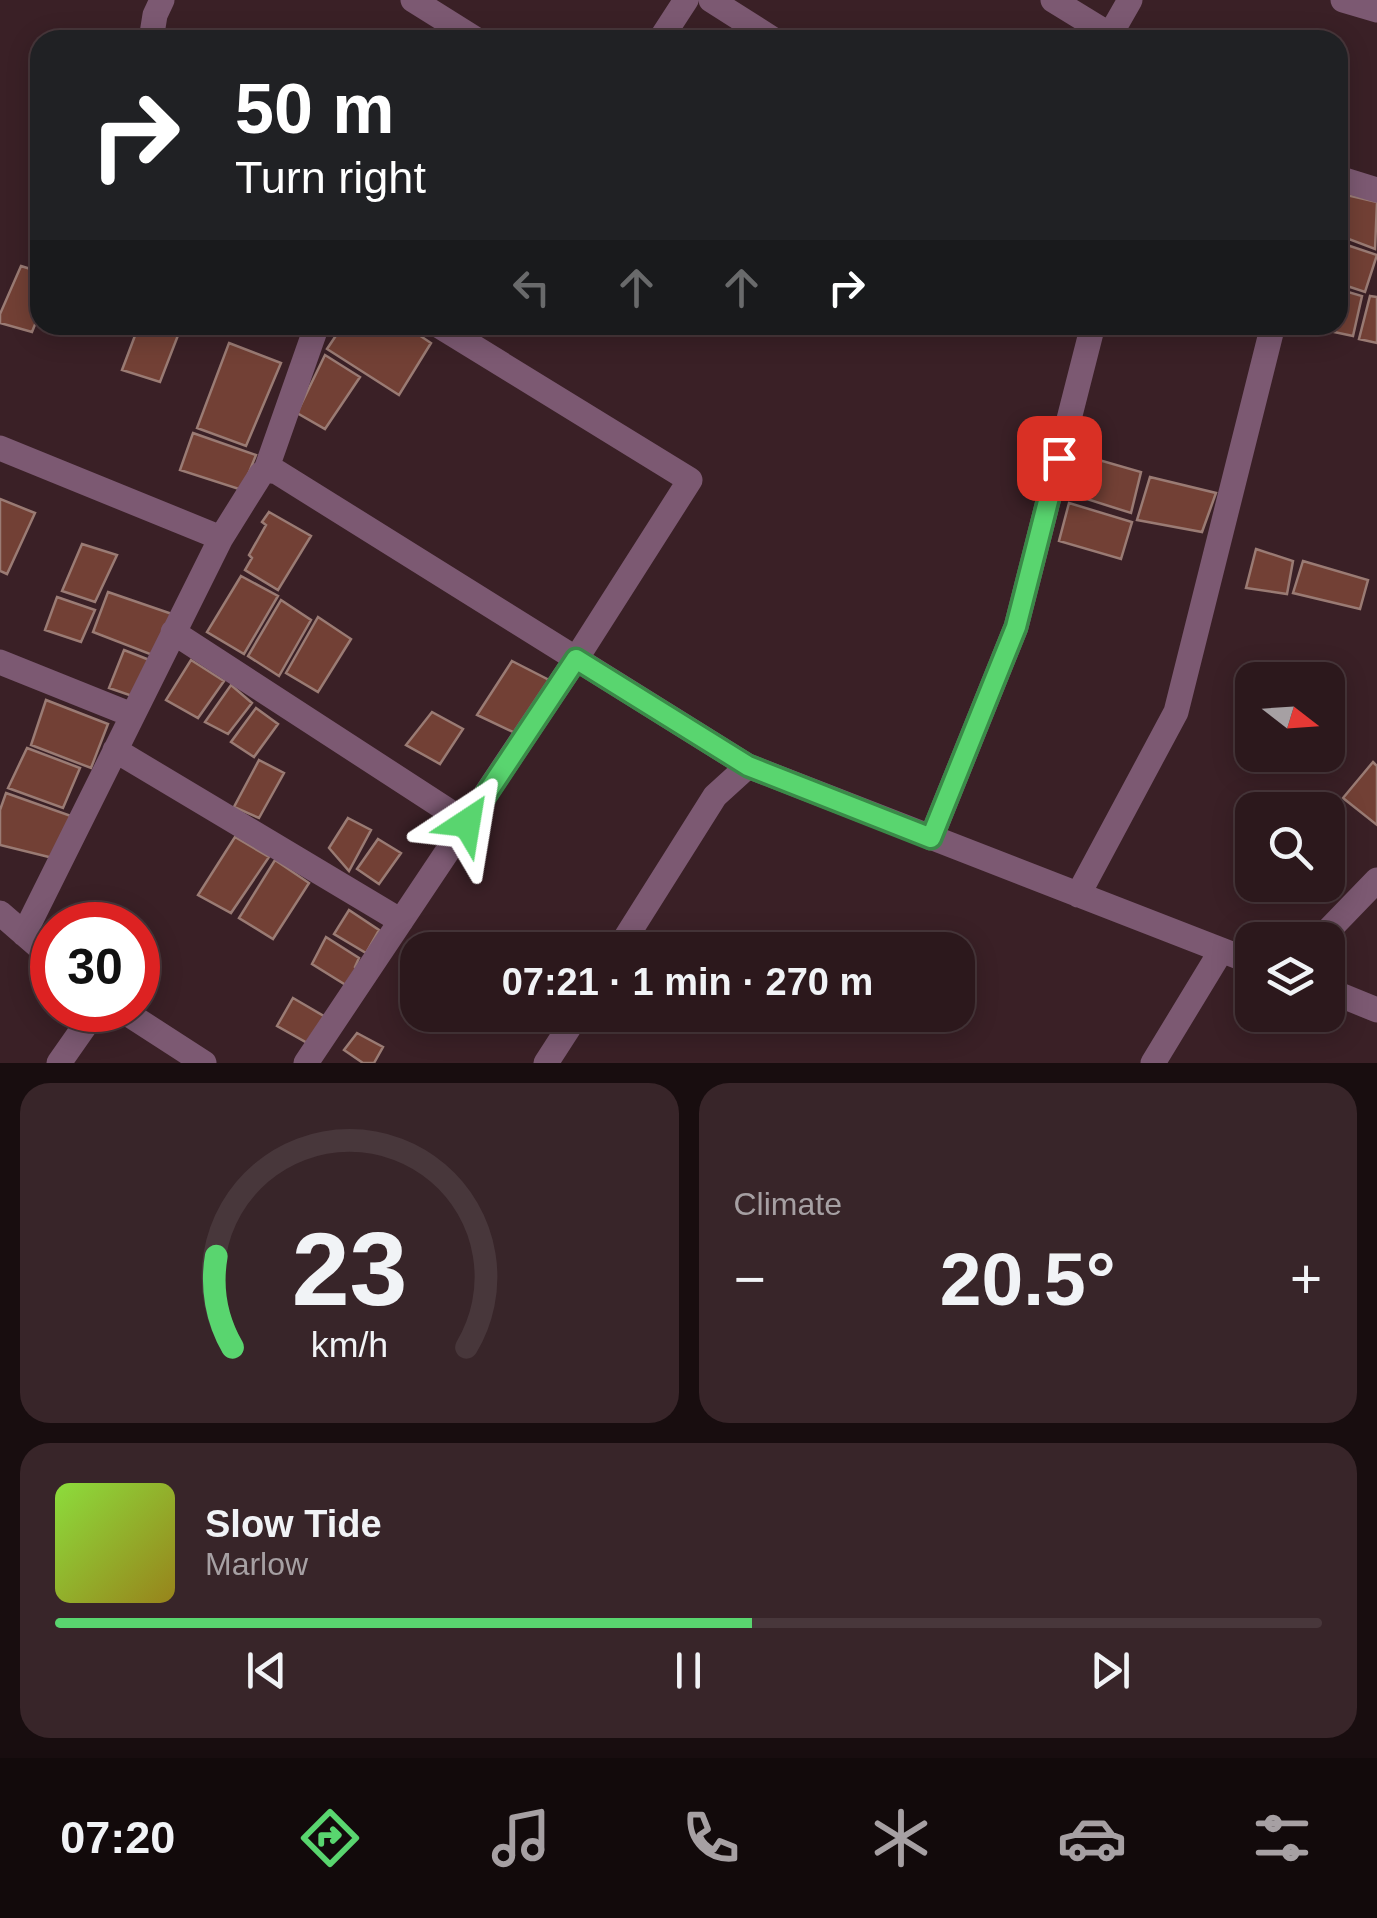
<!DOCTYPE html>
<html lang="en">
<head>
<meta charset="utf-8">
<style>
	body { margin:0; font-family:Arial,sans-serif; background:#382529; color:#f1f3f6; height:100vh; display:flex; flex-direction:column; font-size:38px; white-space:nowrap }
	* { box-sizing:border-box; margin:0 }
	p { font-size:32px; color:#a6a0a3 }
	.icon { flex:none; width:55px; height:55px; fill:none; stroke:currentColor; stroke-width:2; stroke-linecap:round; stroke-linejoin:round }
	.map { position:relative; height:1063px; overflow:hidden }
	.panel { display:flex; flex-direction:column; gap:20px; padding:20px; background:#180d0f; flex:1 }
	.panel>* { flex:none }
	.guide { position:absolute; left:30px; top:30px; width:1318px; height:305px; border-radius:30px; box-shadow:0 5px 25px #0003,0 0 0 2px #48373b; background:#202124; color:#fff; overflow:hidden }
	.needle { width:65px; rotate:107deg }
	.tools { position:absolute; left:1235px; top:662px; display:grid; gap:20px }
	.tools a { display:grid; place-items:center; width:110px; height:110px; border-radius:20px; background:#2c181c; box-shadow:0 5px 25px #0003,0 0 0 2px #48373b; font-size:50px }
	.speed { position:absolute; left:30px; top:902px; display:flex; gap:20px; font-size:50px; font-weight:700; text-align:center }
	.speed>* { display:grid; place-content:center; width:130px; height:130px; border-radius:50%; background:#2c181c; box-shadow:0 5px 25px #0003,0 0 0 2px #48373b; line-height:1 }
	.speed .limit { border:15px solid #d22; background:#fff; color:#111 }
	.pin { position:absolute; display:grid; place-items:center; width:85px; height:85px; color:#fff; margin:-42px; border-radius:20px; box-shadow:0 5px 15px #0006 }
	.me { position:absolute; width:110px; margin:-55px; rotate:33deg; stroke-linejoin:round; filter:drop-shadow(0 0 8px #0008) }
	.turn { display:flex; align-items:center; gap:35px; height:210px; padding:0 40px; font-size:45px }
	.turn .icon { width:130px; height:130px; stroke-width:2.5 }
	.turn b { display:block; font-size:70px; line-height:85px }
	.lanes { display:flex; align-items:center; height:95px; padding:0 40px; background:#0003; justify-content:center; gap:50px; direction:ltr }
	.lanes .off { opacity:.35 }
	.big { font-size:75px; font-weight:600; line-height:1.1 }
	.panel .card { flex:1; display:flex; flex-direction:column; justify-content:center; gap:15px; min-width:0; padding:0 35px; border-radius:30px; background:#382529 }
	.panel .dial { align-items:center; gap:0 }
	.dial svg { height:260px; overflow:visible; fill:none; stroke:#48373b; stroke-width:7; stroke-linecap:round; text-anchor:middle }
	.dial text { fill:#f1f3f6; stroke:none }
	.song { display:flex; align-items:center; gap:30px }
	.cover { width:120px; height:120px; border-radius:15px; background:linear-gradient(135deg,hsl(90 70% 55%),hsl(50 70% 35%)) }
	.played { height:10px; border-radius:5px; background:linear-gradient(90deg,#59d56f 55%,#48373b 55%) }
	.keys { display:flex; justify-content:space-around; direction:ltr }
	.heat { display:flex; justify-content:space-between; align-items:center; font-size:55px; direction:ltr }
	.panel .tiles { flex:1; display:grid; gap:20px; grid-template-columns:1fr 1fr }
	.card:last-child { grid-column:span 2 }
	.trip { position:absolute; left:400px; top:932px; width:575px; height:100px; border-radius:30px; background:#2c181c; box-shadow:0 5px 25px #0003,0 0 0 2px #48373b; font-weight:600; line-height:100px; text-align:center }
	.dock { display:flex; height:160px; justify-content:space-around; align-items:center; background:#120a0b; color:#a6a0a3 }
	.dock .icon { width:70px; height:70px }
	.dock .selected { color:#59d56f }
	.dock b { font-size:45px; color:#f1f3f6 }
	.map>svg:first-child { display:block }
</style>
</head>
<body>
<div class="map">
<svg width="1377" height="1063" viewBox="0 0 1377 1063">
	<rect width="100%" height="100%" fill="#3a2026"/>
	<path fill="#724035" stroke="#9a7b74" stroke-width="2.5" d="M1338,193L1377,202L1375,249L1338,235Z
		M1338,242L1377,255L1365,292L1338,283Z
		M21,266L40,272V312L32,332L0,323V314Z
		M1338,289L1362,296L1353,336L1301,325H1338Z
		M1370,296L1377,297V343L1359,339Z
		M139,325H182L160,382L122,370Z
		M343,325H404L431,343L399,395L327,349Z
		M229,343L281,363L246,446L197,428Z
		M325,355L360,377L325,429L297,413Z
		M193,433L256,455L242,490L180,470Z
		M1085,456L1141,472L1131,513L1071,494Z
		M1150,477L1216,493L1202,532L1137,520Z
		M0,499L35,513L7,574L0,571Z
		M1069,503L1132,522L1121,559L1059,541Z
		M269,512L311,536L278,590L245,570L252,558L249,555L266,525L262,522Z
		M82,544L117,555L95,602L62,591Z
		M1256,549L1293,561L1287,594L1246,588Z
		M1303,561L1368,580L1360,609L1293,593Z
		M241,576L278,596L244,654L207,632Z
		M108,592L175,615L155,656L93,632Z
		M57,597L95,610L81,642L45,630Z
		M281,600L311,620L279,676L248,656Z
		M318,617L351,639L318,692L286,673Z
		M124,650L152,661L135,697L109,688Z
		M191,660L224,681L198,718L166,700Z
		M512,661L549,680L515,733L477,715Z
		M231,685L252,703L228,734L205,722Z
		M46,700L108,724L91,768L31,745Z
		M256,708L278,724L254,757L231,742Z
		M432,712L463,729L440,764L406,745Z
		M27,748L80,768L63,808L8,788Z
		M259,760L284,773L259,818L234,807Z
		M1373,762L1377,766V825L1343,798Z
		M6,793L71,816L53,858L0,845V810Z
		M348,818L371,830L349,871L329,848Z
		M235,837L269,857L231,913L198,895Z
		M378,839L401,853L379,884L357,869Z
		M275,860L309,883L273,939L239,918Z
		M349,910L379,930L366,953L334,934Z
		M326,937L359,958L355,967L359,971L349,987L312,964Z
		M293,998L329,1019L311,1045L277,1026Z
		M357,1033L383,1047L374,1063H363L344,1050Z"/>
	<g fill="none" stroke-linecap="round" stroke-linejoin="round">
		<path stroke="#7c5972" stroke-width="25" d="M413,0L477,40
			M711,0L774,40
			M1053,0L1110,35L1106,40
			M1343,0L1377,10
			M1110,35L1130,0
			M151,40L155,15L162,0
			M660,40L686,0
			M1338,178L1377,190
			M0,448L221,538L24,934
			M266,470L317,325
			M221,538L261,474L266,470L277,472L748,766L715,796L618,950
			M173,632L467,823
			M0,662L132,715
			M115,750L401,921
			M748,766L1252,962
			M931,838L1016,627L1093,325
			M1078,895L1176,712L1273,325
			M0,913L52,958
			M1319,940L1377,880
			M1328,990L1377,1010
			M122,1010L204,1063
			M59,1063L96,1010
			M306,1063L576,659L690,480L438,325
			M546,1063L577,1015
			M1153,1063L1221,951"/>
	</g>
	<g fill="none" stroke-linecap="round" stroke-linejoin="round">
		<defs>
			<path id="route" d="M467,823L576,659L748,766L931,838L1016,627L1059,458"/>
		</defs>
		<use href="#route" stroke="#3a8a48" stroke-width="25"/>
		<use href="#route" stroke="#59d56f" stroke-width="18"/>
	</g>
</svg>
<div class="tools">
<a><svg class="needle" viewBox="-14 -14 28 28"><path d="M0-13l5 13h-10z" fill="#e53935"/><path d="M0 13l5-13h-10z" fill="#a6a0a3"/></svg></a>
<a><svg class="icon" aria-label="search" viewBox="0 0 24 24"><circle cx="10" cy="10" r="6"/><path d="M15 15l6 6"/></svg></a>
<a><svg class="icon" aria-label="layers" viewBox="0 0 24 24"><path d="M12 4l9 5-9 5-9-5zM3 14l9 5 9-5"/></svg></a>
</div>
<div class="speed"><div class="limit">30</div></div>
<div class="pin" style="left:1059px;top:458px;background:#d93025"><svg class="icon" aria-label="arrive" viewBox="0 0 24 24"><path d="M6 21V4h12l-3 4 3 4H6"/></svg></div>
<svg class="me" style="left:467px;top:823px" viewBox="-20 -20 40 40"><path d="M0-17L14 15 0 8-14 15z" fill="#59d56f" stroke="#fff" stroke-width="4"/></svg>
<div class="trip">07:21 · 1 min · 270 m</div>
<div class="guide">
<div class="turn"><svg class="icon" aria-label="right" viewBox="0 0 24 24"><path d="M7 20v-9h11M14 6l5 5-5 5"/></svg><div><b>50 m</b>Turn right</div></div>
<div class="lanes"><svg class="icon off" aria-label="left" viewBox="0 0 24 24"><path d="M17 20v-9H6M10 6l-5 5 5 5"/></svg><svg class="icon off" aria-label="ahead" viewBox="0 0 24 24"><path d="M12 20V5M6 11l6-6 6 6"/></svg><svg class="icon off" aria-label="ahead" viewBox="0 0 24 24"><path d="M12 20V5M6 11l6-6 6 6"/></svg><svg class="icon" aria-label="right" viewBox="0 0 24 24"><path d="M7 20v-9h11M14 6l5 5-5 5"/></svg></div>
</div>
</div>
<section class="panel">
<div class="tiles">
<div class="card dial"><svg viewBox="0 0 100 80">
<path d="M14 69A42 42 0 1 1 86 69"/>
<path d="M14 69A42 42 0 0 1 9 41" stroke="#59d56f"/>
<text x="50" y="56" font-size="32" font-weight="700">23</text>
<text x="50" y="72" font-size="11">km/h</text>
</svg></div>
<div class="card"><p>Climate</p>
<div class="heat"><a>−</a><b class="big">20.5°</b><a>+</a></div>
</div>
<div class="card">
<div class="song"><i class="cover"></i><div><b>Slow Tide</b><p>Marlow</p></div></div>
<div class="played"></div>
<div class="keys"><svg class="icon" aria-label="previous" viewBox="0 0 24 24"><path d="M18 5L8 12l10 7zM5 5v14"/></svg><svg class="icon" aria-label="pause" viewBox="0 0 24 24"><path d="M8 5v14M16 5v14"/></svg><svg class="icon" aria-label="next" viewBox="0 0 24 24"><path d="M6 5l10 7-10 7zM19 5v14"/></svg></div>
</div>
</div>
</section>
<nav class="dock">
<b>07:20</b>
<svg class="icon selected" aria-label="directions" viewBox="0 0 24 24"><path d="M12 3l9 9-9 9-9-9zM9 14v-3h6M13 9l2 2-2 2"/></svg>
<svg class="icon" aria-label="music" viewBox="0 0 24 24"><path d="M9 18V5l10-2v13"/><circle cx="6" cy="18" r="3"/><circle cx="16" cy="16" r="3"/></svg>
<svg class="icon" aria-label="phone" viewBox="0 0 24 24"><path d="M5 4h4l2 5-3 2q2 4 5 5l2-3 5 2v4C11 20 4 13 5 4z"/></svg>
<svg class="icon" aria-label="climate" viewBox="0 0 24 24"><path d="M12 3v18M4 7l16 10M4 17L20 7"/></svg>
<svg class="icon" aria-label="car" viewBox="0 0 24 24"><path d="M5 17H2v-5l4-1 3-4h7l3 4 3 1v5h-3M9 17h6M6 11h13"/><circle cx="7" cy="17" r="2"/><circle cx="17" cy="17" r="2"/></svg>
<svg class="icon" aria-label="filters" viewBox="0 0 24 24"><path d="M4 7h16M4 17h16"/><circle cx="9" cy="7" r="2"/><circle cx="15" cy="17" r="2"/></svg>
</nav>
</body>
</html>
